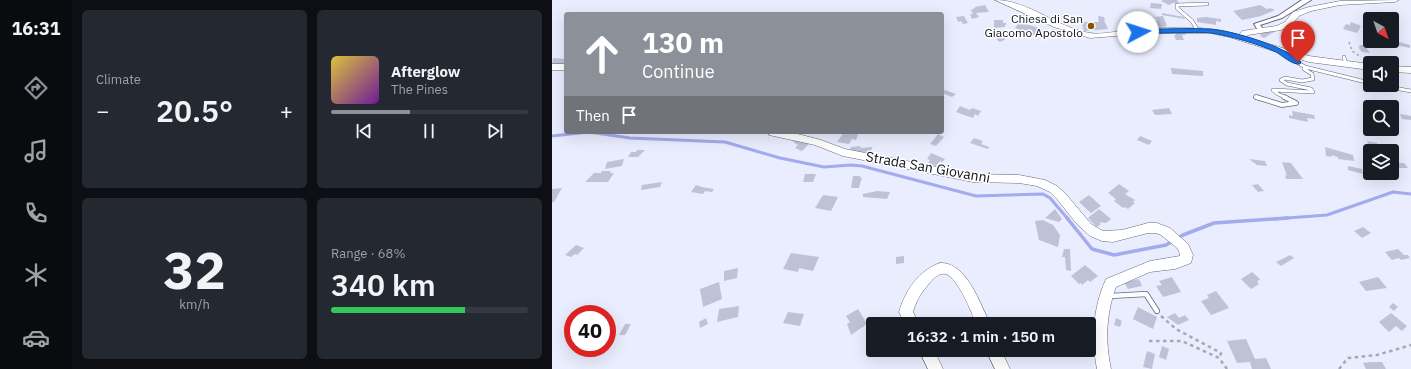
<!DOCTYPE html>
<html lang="en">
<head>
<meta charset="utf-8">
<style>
	body { margin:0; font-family:"IBM Plex Sans",sans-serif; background:#242831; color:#f1f3f6; height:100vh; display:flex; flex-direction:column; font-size:15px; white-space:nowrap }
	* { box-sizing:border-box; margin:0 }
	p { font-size:13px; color:#9ea1a6 }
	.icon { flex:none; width:22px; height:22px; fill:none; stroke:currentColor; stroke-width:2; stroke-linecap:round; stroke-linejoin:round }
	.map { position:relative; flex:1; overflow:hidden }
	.side { display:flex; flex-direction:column; gap:10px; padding:10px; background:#0d0f14; width:480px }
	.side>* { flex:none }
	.top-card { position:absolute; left:12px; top:12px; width:380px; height:122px; border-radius:4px; box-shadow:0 4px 16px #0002; background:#8c9099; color:#fff; overflow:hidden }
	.needle { width:26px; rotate:140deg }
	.fabs { position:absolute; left:811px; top:12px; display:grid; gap:8px }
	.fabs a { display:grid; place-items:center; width:36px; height:36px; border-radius:4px; background:#171b24; box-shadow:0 4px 16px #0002; font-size:20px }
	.speed { position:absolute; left:12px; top:305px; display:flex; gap:8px; font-size:20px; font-weight:700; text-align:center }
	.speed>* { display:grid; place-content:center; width:52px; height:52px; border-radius:50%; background:#171b24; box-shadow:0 4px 16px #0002; line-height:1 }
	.speed .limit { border:6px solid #d22; background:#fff; color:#111 }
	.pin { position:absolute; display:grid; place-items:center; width:34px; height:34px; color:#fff; margin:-41px -17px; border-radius:50% 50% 50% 0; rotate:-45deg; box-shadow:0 0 4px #0007 }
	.pin .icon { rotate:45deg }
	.me { position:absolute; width:44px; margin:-22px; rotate:85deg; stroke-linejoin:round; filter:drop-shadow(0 0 3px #0008) }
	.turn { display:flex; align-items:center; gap:14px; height:84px; padding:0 12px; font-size:18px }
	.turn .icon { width:52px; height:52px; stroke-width:2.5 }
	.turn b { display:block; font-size:28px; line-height:34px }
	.then { display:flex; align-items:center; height:38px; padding:0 12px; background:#0003; gap:8px; font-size:15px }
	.big { font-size:30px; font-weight:600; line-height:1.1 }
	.side .tile { flex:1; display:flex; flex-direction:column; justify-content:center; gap:6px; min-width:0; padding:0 14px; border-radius:6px; background:#242831 }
	.side .dial { align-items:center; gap:0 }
	.dial b { font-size:52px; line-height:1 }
	.song { display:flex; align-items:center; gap:12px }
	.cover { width:48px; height:48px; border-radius:6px; background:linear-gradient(135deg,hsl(50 70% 55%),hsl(280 70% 35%)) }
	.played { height:4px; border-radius:2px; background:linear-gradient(90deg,#8c9099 40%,#363941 40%) }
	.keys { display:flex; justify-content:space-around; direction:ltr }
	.heat { display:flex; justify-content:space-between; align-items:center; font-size:22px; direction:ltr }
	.charge { height:6px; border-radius:3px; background:linear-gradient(90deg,#34c759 68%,#363941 0) }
	.side .tiles { flex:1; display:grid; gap:10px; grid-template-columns:repeat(2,1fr) }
	.trip { position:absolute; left:314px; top:317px; width:230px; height:40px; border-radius:4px; background:#171b24; box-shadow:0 4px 16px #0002; font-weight:600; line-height:40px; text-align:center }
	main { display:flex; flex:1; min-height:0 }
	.tab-bar { display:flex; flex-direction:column; width:72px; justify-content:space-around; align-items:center; background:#090b0e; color:#9ea1a6 }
	.tab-bar .icon { width:28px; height:28px }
	.tab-bar .selected { color:#8c9099 }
	.tab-bar b { font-size:18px; color:#f1f3f6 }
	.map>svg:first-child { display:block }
</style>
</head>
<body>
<main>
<nav class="tab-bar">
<b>16:31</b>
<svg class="icon selected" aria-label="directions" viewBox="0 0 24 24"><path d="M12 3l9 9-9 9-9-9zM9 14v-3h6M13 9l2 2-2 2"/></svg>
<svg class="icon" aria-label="music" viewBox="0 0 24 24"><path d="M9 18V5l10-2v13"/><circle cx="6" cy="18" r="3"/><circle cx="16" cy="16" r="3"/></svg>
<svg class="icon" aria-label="phone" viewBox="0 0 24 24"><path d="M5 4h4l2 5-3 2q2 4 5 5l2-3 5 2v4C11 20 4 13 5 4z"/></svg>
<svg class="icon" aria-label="climate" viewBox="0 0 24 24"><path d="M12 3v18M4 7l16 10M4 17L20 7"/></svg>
<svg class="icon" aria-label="car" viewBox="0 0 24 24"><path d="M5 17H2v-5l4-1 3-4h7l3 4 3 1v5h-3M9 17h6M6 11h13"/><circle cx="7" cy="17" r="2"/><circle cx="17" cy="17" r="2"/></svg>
</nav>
<section class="side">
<div class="tiles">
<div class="tile"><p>Climate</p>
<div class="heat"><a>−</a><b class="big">20.5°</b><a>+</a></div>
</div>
<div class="tile">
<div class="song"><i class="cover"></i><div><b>Afterglow</b><p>The Pines</p></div></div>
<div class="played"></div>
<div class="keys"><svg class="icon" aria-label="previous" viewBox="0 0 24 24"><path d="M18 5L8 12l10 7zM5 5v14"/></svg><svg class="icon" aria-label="pause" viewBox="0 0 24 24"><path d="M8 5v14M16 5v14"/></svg><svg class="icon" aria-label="next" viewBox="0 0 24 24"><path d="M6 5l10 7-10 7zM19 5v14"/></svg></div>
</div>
<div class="tile dial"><b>32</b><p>km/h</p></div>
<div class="tile"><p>Range · 68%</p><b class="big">340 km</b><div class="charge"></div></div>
</div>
</section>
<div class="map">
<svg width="859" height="369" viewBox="0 0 859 369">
	<rect width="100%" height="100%" fill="#eaedfe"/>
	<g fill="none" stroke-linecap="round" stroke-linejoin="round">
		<path stroke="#a3aaed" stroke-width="3" d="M0,136L37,132L78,138L173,142L228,158L272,167L299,165L310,166L424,196L491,194L498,198L516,219
			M722,219L775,215L841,192L859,194"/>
		<path stroke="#a3aaed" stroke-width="3.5" d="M515,218L540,249L562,255L614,245L631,235L662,223L736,218"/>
	</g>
	<path fill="#bfc2d7" d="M611,0H625L627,3H621L617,5L609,1Z
		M599,3L610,4L609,9L598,8Z
		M433,5L437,12L424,13L427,17L420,19L418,14H421L419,10L423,8V7Z
		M708,5L715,9L718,8L723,10L709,16L690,20L681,11Z
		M610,13L632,17L633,19L610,15Z
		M471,15L481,18L474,24L490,29L485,36L474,32L472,34L469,33L471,31L463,28L466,24L463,23Z
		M412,16L416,23L411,24L409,21L406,22L404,17Z
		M546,16L552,17L553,20H552L556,29L532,31L529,22H547Z
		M611,16L615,26L606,28H599L598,26H594L589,18L601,17L603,21H606L603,17Z
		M654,17L669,19V22L664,21V25L645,22V18Z
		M442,20H451V23H454V25H453V27L442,28Z
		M799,22L809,26L805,33L791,29L794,24L798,25Z
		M501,29L515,34L512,38L504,36L501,38L495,36Z
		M632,31L634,35H630L632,40H624L622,35H624L623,32Z
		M711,31H724L712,38L708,36Z
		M442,32L454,39L448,42L445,40H446L444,39L446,38L439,33Z
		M461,32L469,34L472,35L470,38L459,35Z
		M738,40L754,46L752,50H754L755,54L751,53L750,50L738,45L739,43L736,42Z
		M844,41L858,45V48L843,45Z
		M807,45H812L818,53L810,52L806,47H808Z
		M1,58L14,59L12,63H14L12,65H0Z
		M619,68L651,71V76L620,74Z
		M393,90L404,94L400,97L390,93Z
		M408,106L418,110L420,108L429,111L426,116L423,114L421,118L404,112Z
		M617,108L620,114L603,115L600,110Z
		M740,111L762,115L763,119L755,118L756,122L737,118V115L741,116Z
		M848,114L859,116V120L850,119Z
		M292,132H307L304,140L300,139L297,144L285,142Z
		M386,134L392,137L384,146L378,144Z
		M588,136L600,141L597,145L585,140Z
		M422,138L431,141L429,144L437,147L436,149L418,143Z
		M245,139L258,143L250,151L243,148L246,145L241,142Z
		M815,141L825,143L827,148L824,147L825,150L817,149Z
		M309,146L308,148L320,147L319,152L297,153L299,147Z
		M773,147L801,155L802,161L786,159V157L779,155L780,157L774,156Z
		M85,150H93L86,157H76L79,152H84Z
		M379,153L393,159L390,162L388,161L384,166L376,163L378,160L375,159Z
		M72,159L70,166L53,169L55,162Z
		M697,159L713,161L715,166L705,165Z
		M730,162L739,163L751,179H734L733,175L735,176Z
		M842,163H852L856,168H846Z
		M796,166L810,169L811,174L796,170Z
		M50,171H59L58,173H62L56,182H33L42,173H49Z
		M253,174H264L261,182H251Z
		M301,176H308V178L310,177L307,188H299Z
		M110,182L108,187L89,190L90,185Z
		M567,184L577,191L573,194L583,200L581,202L583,203L576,209L573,207L571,208L562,201L564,199L556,193Z
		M706,184L712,191L706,192L700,185Z
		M144,185L150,187L162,189L160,192L153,191L151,194L139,192Z
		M10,188L2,202H0V189Z
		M325,191L338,192L335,199L311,197V194Z
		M271,195L286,197L279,211L263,208Z
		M537,195L549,206L539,213L527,202Z
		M503,209L510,219L507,222L493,218Z
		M547,209L559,219L554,223L547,222L549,224L545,227L536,218Z
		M491,220L501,225L508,235L506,247L487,240L483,221Z
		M811,227L819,233L810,238L802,231Z
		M24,245L32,248L25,255L23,254L19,257L13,255Z
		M512,249H518L519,271L514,270L513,257H510Z
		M846,249L852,255H856L858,258L849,260L847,258L840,260L833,252Z
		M239,253L267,257L261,271L247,268L246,272L231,269Z
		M738,255L742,258L729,266L724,262Z
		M352,256V263L344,264V257Z
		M533,265L546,276L538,282L536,280L530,285L529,283L527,284L519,276Z
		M186,268L185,278L172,281V271Z
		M700,272L708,279L705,282L707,284L699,289L689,279Z
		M620,277L629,292L611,297L604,286L610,285L607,281Z
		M826,277L835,288L814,291L807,282Z
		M587,279L590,286L576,289L572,282Z
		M167,282L170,299L151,307L148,289Z
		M664,291L677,308L659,315L649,301L657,298L655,295Z
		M841,303L846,307L842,311L837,307Z
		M187,306L186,317L165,322L167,309Z
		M586,307L605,317L601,329L581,319Z
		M306,309L315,324L299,335L295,324L298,322L294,316Z
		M236,312L252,314L248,326L231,323Z
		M623,313L627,318L633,315L637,320L626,325L615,317Z
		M839,313L855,326L850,331L844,326L837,332L827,322Z
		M154,318L156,324L148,328L147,322Z
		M564,318L570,321L568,327L562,325Z
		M73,324H79L73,335H67Z
		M694,339L703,359L714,358L719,369H700L698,362L685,363L675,341Z
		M610,346L617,349L614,360L607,357Z
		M595,351L603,354L600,369L591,367Z
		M819,362H830L834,369H814L811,363Z"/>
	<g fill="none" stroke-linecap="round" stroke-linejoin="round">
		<defs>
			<path id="lane-far2" d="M646,31L640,21L625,8V5L655,4
				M728,52L753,67L818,83
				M792,57L794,64
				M826,85L859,91
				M704,97L706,98
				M735,98L726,94L721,90L761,92L759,89L735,84L729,80L733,78L750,81L761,79L760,74L752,69L753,67"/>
			<path id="lane-far1" d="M704,97L730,105L744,103L732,97"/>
			<path id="lane" d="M558,296L594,294L605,311"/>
			<path id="street" d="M750,0H759L730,18L708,25L711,29L710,30H706L702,24L726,16Z"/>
			<path id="secondary" d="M443,0C477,0 505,28 538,33C550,35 565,31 578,30C613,28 653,24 687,35L690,31L724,26L733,22L741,12L757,7L788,1L847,0L843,2L788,5L759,11L747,16L739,26L729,30L696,35L694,37L757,56L818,64V70L757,62L677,37L658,33H602L538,38L502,27Z
				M0,64H14V70H0Z
				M840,66L859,67V73L840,72Z
				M216,132H238L269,140L293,149L421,174L467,175L493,180L505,186L513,193L539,224L551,231L570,230L596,223H605L618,228L636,244L641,255L639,263L623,269L598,272L564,287C554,314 553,341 559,369H545C539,338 541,308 554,279L598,261L628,256L627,251L624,247L609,235L604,233H596L561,242L550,241L538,236L524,223L505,199L498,192L485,186L467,183L421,182L291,156L263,145L217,135Z
				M388,263C414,261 429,305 438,324H424C420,313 406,278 394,274C386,272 380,280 376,285C369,293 364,301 361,312L367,324H353L347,312C353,291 367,270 388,263Z
				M367,350H382L391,369H376Z
				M434,350H449L458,369H443Z"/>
		</defs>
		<use href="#lane-far2" stroke="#64677a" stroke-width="4"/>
		<use href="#lane-far1" stroke="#64677a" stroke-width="5.5"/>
		<use href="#lane" stroke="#64677a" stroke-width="6"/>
		<use href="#street" stroke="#64677a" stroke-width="2"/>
		<use href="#secondary" stroke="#64677a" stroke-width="1"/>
		<path stroke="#a6a8b6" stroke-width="1.5" stroke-dasharray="2.5 2.5" stroke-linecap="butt" d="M797,42L800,51L809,57"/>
		<path stroke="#a6a8b6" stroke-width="2.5" stroke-dasharray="3.5 3.5" stroke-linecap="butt" d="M609,316L624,329L669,353L667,358
			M597,341H630L667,358L675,369
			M787,369L796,358L825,355L859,345"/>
		<use href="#lane-far2" stroke="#fff" stroke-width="3"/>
		<use href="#lane-far1" stroke="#fff" stroke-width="4"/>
		<use href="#lane" stroke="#fff" stroke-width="4.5"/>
		<use href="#street" fill="#fff" fill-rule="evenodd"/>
		<use href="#secondary" fill="#fff" fill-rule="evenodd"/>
	</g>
	<path fill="#1a73e8" stroke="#114b97" d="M602,29C620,29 639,28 657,29C679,30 735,47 749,62L748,64C740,65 731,56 724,52C706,44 679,36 659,33C647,31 587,35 583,32L586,30Z"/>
	<circle fill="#895501" stroke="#fff" stroke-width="1.5" cx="539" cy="26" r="4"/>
	<g text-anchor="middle" stroke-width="3" stroke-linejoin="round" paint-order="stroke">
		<g font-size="12" fill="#12131b" stroke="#fff" text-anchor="end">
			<text x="531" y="23">Chiesa di San<tspan x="531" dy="14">Giacomo Apostolo</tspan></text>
		</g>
		<g font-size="14" fill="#12131b" stroke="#fff">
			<text transform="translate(376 167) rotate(10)" y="5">Strada San Giovanni</text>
		</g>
	</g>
</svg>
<div class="fabs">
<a><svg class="needle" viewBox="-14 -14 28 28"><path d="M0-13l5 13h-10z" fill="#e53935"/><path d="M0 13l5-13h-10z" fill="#9ea1a6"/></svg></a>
<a><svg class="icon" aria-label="sound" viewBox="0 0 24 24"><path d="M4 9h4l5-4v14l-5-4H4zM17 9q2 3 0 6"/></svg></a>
<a><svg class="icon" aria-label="search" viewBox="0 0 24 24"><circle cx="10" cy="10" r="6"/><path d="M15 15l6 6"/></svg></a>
<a><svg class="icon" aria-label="layers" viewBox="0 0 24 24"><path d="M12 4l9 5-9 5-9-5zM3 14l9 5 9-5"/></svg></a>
</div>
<div class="speed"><div class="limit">40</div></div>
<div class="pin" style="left:746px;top:62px;background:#d93025"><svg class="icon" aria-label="arrive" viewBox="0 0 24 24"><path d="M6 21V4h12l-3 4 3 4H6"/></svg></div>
<svg class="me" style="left:586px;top:32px" viewBox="-20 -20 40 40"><circle r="19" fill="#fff"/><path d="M0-13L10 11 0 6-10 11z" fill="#1a73e8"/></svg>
<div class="trip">16:32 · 1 min · 150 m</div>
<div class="top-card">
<div class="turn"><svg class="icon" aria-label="ahead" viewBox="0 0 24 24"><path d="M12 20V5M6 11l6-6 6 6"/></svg><div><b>130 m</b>Continue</div></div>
<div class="then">Then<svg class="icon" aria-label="arrive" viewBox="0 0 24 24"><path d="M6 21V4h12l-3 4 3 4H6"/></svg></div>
</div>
</div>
</main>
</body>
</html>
